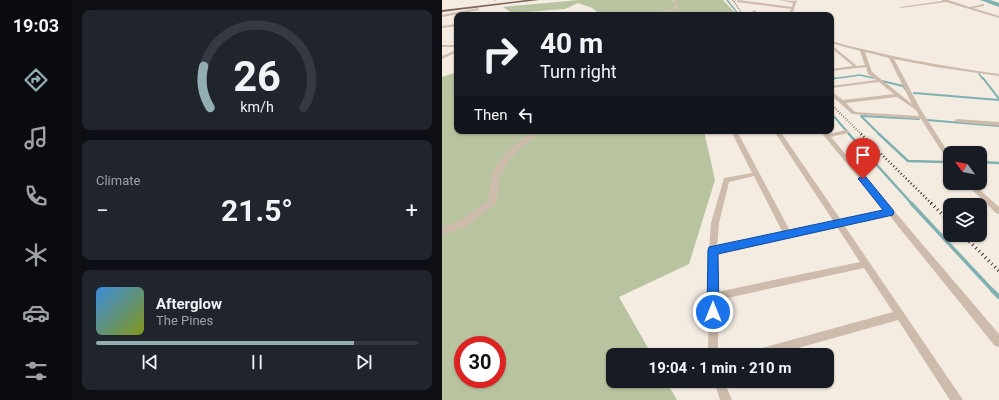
<!DOCTYPE html>
<html lang="en">
<head>
<meta charset="utf-8">
<style>
	body { margin:0; font-family:Roboto,sans-serif; background:#20242c; color:#f1f3f6; height:100vh; display:flex; flex-direction:column; font-size:15px; white-space:nowrap }
	* { box-sizing:border-box; margin:0 }
	p { font-size:13px; color:#9ea1a6 }
	.icon { flex:none; width:22px; height:22px; fill:none; stroke:currentColor; stroke-width:2; stroke-linecap:round; stroke-linejoin:round }
	.map { position:relative; flex:1; overflow:hidden }
	.side { display:flex; flex-direction:column; gap:10px; padding:10px; background:#0d0f14; width:370px }
	.side>* { flex:none }
	.hud { position:absolute; left:12px; top:12px; width:380px; height:122px; border-radius:8px; box-shadow:0 1px 3px #0004; background:#171b24; color:#f1f3f6; overflow:hidden }
	.needle { width:26px; rotate:302deg }
	.controls { position:absolute; left:501px; top:146px; display:grid; gap:8px }
	.controls a { display:grid; place-items:center; width:44px; height:44px; border-radius:8px; background:#171b24; box-shadow:0 1px 3px #0004; font-size:20px }
	.speed { position:absolute; left:12px; top:336px; display:flex; gap:8px; font-size:20px; font-weight:700; text-align:center }
	.speed>* { display:grid; place-content:center; width:52px; height:52px; border-radius:50%; background:#171b24; box-shadow:0 1px 3px #0004; line-height:1 }
	.speed .limit { border:6px solid #d22; background:#fff; color:#111 }
	.pin { position:absolute; display:grid; place-items:center; width:34px; height:34px; color:#fff; margin:-41px -17px; border-radius:50% 50% 50% 0; rotate:-45deg; box-shadow:0 0 4px #0007 }
	.pin .icon { rotate:45deg }
	.me { position:absolute; width:44px; margin:-22px; rotate:0deg; stroke-linejoin:round; filter:drop-shadow(0 0 3px #0008) }
	.turn { display:flex; align-items:center; gap:14px; height:84px; padding:0 20px; font-size:18px }
	.turn .icon { width:52px; height:52px; stroke-width:2.5 }
	.turn b { display:block; font-size:28px; line-height:34px }
	.then { display:flex; align-items:center; height:38px; padding:0 20px; background:#0003; gap:8px; font-size:15px }
	.big { font-size:30px; font-weight:700; line-height:1.1 }
	.side .tile { flex:1; display:flex; flex-direction:column; justify-content:center; gap:6px; min-width:0; padding:0 14px; border-radius:8px; background:#20242c }
	.side .dial { align-items:center; gap:0 }
	.dial svg { height:104px; overflow:visible; fill:none; stroke:#363941; stroke-width:7; stroke-linecap:round; text-anchor:middle }
	.dial text { fill:#f1f3f6; stroke:none }
	.song { display:flex; align-items:center; gap:12px }
	.cover { width:48px; height:48px; border-radius:6px; background:linear-gradient(135deg,hsl(210 70% 55%),hsl(70 70% 35%)) }
	.played { height:4px; border-radius:2px; background:linear-gradient(90deg,#92aeb2 80%,#363941 80%) }
	.keys { display:flex; justify-content:space-around; direction:ltr }
	.heat { display:flex; justify-content:space-between; align-items:center; font-size:22px; direction:ltr }
	.trip { position:absolute; left:164px; top:348px; width:228px; height:40px; border-radius:8px; background:#171b24; box-shadow:0 1px 3px #0004; font-weight:700; line-height:40px; text-align:center }
	main { display:flex; flex:1; min-height:0 }
	.dock { display:flex; flex-direction:column; width:72px; justify-content:space-around; align-items:center; background:#090b0e; color:#9ea1a6 }
	.dock .icon { width:28px; height:28px }
	.dock .active { color:#92aeb2 }
	.dock b { font-size:18px; color:#f1f3f6 }
	.map>svg:first-child { display:block }
</style>
</head>
<body>
<main>
<nav class="dock">
<b>19:03</b>
<svg class="icon active" aria-label="directions" viewBox="0 0 24 24"><path d="M12 3l9 9-9 9-9-9zM9 14v-3h6M13 9l2 2-2 2"/></svg>
<svg class="icon" aria-label="music" viewBox="0 0 24 24"><path d="M9 18V5l10-2v13"/><circle cx="6" cy="18" r="3"/><circle cx="16" cy="16" r="3"/></svg>
<svg class="icon" aria-label="phone" viewBox="0 0 24 24"><path d="M5 4h4l2 5-3 2q2 4 5 5l2-3 5 2v4C11 20 4 13 5 4z"/></svg>
<svg class="icon" aria-label="climate" viewBox="0 0 24 24"><path d="M12 3v18M4 7l16 10M4 17L20 7"/></svg>
<svg class="icon" aria-label="car" viewBox="0 0 24 24"><path d="M5 17H2v-5l4-1 3-4h7l3 4 3 1v5h-3M9 17h6M6 11h13"/><circle cx="7" cy="17" r="2"/><circle cx="17" cy="17" r="2"/></svg>
<svg class="icon" aria-label="filters" viewBox="0 0 24 24"><path d="M4 7h16M4 17h16"/><circle cx="9" cy="7" r="2"/><circle cx="15" cy="17" r="2"/></svg>
</nav>
<section class="side">
<div class="tile dial"><svg viewBox="0 0 100 80">
<path d="M14 69A42 42 0 1 1 86 69"/>
<path d="M14 69A42 42 0 0 1 9 37" stroke="#92aeb2"/>
<text x="50" y="56" font-size="32" font-weight="700">26</text>
<text x="50" y="72" font-size="11">km/h</text>
</svg></div>
<div class="tile"><p>Climate</p>
<div class="heat"><a>−</a><b class="big">21.5°</b><a>+</a></div>
</div>
<div class="tile">
<div class="song"><i class="cover"></i><div><b>Afterglow</b><p>The Pines</p></div></div>
<div class="played"></div>
<div class="keys"><svg class="icon" aria-label="previous" viewBox="0 0 24 24"><path d="M18 5L8 12l10 7zM5 5v14"/></svg><svg class="icon" aria-label="pause" viewBox="0 0 24 24"><path d="M8 5v14M16 5v14"/></svg><svg class="icon" aria-label="next" viewBox="0 0 24 24"><path d="M6 5l10 7-10 7zM19 5v14"/></svg></div>
</div>
</section>
<div class="map">
<svg width="557" height="400" viewBox="0 0 557 400">
	<rect width="100%" height="100%" fill="#f4ebe1"/>
	<path fill="#b8c4a0" fill-rule="evenodd" d="M137,0H230L235,4L232,10L236,7L233,0H281L295,15H159L150,8L136,3L123,9L70,13L61,7Z
		M15,72V131H262L273,180L247,264L177,297L210,355H171V381H224L235,400H0V77ZM21,345H55V379H21Z"/>
	<g fill="none" stroke-linecap="round" stroke-linejoin="round">
		<path stroke="#7fb0b2" stroke-width="1.5" d="M285,0L297,15
			M301,15H346
			M537,74L541,79
			M389,79L418,75L431,78"/>
		<path stroke="#7fb0b2" stroke-width="2" d="M541,78L557,99
			M389,79L393,78
			M440,81L461,86L463,89
			M472,93L557,100
			M389,113L408,135
			M419,116L438,135
			M419,116L477,119
			M485,120L557,126"/>
		<path stroke="#7fb0b2" stroke-width="2.5" d="M407,134L470,204
			M437,134L466,161L504,162
			M538,162L557,163"/>
		<path stroke="#7fb0b2" stroke-width="3.5" d="M469,203L551,291"/>
		<path stroke="#7fb0b2" stroke-width="4.5" d="M550,290L557,297"/>
		<path fill="#7fb0b2" fill-rule="evenodd" d="M538,0H548L557,3V7Z"/>
		<path fill="#cdbbac" fill-rule="evenodd" d="M51,0H54L53,1Z
			M296,0L350,7L351,3L337,0L352,1L355,0L350,15H346L349,9L295,2Z
			M500,0H506L528,7L542,4V6L531,8L557,16V18L504,2L459,8L458,7L500,1Z
			M36,8L37,10L0,17V15Z
			M311,10L314,11V15H310Z
			M122,12L149,14L147,15L122,14L94,15Z
			M15,24V26L0,28V26Z
			M389,41C444,56 499,66 557,74V76L494,67L452,59L479,110L508,155V162L506,161L479,119L410,114L389,95V91L401,100L452,94L437,82L389,88V86L434,80L426,74L424,67L389,71V69L411,66L392,50V48H393L415,66L423,65L418,51L389,43ZM423,52L447,58L470,104L430,72ZM455,97L474,110L477,116L413,112L404,103Z
			M0,45H15V47H0Z
			M15,50V52L0,59V56Z
			M515,119L557,122V126L513,122V120Z
			M404,130L407,132L406,133L389,137L557,334V347L553,346L447,215L402,225L521,400H508L456,320L331,355H308L309,351L313,350L451,312L422,268L276,300V355H266L267,251L269,223L282,178L310,173L289,131H295L348,231L392,222L332,131H338L399,220L443,210L378,131H384L387,134ZM312,176L341,233L275,247L277,223L287,182ZM395,227L418,262L275,292V253Z
			M523,183H530L557,207V214L554,213Z
			M272,381H282L290,400H278Z"/>
		<path fill="#cdbbac" fill-rule="evenodd" d="M231,0H235L237,9L214,15H207L234,7Z
			M91,131H100L75,152L64,164L58,176L55,200L53,205L21,228L0,235V227L15,222L46,201C48,193 47,184 50,176C57,156 75,143 91,131Z"/>
		<path fill="#7d675c" fill-rule="evenodd" d="M84,0H97L0,12V10Z"/>
		<path stroke="#3b302b" stroke-width="1.5" stroke-dasharray="0.5 1.5" stroke-linecap="butt" d="M291,0L301,15"/>
		<path stroke="#3b302b" stroke-width="2" stroke-dasharray="0.5 2" stroke-linecap="butt" d="M389,104L420,135"/>
		<path stroke="#3b302b" stroke-width="2.5" stroke-dasharray="1 2.5" stroke-linecap="butt" d="M419,134L490,204"/>
		<path stroke="#3b302b" stroke-width="3.5" stroke-dasharray="1 3.5" stroke-linecap="butt" d="M489,203L508,222
			M521,235L557,271"/>
	</g>
	<path fill="#1a73e8" stroke="#114b97" d="M418,177H424L451,210L452,212L451,215L276,254L277,312L275,316L271,317L267,316L265,312L266,250L267,247L441,210L418,181L416,179Z"/>
</svg>
<div class="controls">
<a><svg class="needle" viewBox="-14 -14 28 28"><path d="M0-13l5 13h-10z" fill="#e53935"/><path d="M0 13l5-13h-10z" fill="#9ea1a6"/></svg></a>
<a><svg class="icon" aria-label="layers" viewBox="0 0 24 24"><path d="M12 4l9 5-9 5-9-5zM3 14l9 5 9-5"/></svg></a>
</div>
<div class="speed"><div class="limit">30</div></div>
<div class="pin" style="left:421px;top:179px;background:#d93025"><svg class="icon" aria-label="arrive" viewBox="0 0 24 24"><path d="M6 21V4h12l-3 4 3 4H6"/></svg></div>
<svg class="me" style="left:271px;top:312px" viewBox="-20 -20 40 40"><circle r="17" fill="#1a73e8" stroke="#fff" stroke-width="3"/><path d="M0-11L8 9 0 5-8 9z" fill="#fff"/></svg>
<div class="trip">19:04 · 1 min · 210 m</div>
<div class="hud">
<div class="turn"><svg class="icon" aria-label="right" viewBox="0 0 24 24"><path d="M7 20v-9h11M14 6l5 5-5 5"/></svg><div><b>40 m</b>Turn right</div></div>
<div class="then">Then<svg class="icon" aria-label="left" viewBox="0 0 24 24"><path d="M17 20v-9H6M10 6l-5 5 5 5"/></svg></div>
</div>
</div>
</main>
</body>
</html>
